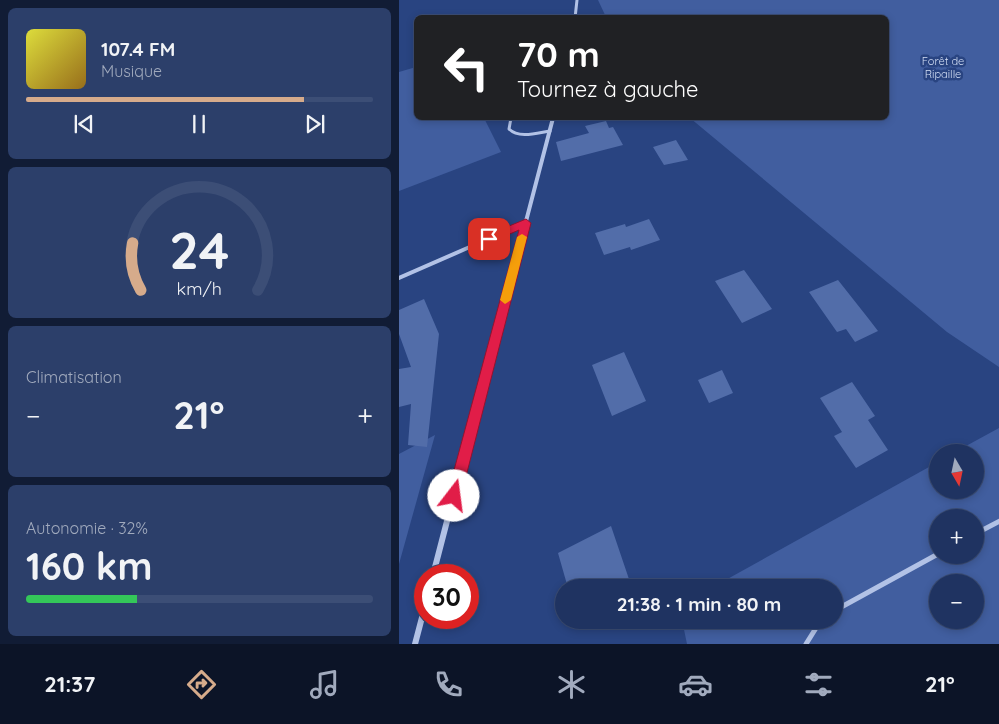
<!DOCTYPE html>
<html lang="fr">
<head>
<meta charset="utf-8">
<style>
	body { margin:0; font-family:Quicksand,sans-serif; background:#2c3f6a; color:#f1f3f6; height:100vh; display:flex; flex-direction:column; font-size:19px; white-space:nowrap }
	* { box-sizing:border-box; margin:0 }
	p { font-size:16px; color:#a1aabd }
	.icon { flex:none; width:28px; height:28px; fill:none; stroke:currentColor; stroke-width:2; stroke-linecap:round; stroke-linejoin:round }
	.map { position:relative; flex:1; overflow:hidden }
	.panel { display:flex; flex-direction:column; gap:8px; padding:8px; background:#111c35; width:399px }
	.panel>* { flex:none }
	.banner { position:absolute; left:15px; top:15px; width:475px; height:105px; border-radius:8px; box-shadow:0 2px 8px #0003,0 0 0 1px #3c4e76; background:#202124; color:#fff; overflow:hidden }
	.needle { width:32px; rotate:171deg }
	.tools { position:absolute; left:530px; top:444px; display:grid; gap:10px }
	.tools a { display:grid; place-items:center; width:55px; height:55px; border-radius:50%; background:#1f3361; box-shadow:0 2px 8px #0003,0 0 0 1px #3c4e76; font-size:25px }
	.speed { position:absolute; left:15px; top:564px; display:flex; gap:10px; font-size:25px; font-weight:700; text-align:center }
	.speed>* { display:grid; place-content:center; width:65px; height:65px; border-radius:50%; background:#1f3361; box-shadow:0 2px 8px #0003,0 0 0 1px #3c4e76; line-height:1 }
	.speed .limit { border:8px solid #d22; background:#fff; color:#111 }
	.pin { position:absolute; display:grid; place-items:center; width:42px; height:42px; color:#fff; margin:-21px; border-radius:10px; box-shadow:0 2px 8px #0006 }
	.me { position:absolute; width:55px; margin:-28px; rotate:15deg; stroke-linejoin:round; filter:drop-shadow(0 0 4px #0008) }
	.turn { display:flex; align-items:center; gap:18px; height:105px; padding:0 20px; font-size:22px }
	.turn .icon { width:65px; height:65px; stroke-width:2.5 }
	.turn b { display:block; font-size:35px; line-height:42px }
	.big { font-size:38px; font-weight:800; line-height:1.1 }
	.panel .card { flex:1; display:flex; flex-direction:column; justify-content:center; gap:8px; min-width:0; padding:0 18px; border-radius:8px; background:#2c3f6a }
	.panel .dial { align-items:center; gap:0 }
	.dial svg { height:130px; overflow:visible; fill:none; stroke:#3c4e76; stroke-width:7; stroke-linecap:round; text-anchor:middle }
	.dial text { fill:#f1f3f6; stroke:none }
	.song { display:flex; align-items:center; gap:15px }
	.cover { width:60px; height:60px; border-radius:8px; background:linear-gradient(135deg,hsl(60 70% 55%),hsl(40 70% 35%)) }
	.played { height:5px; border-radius:2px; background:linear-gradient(90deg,#d6ab8b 80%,#3c4e76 80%) }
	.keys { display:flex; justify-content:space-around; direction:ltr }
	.heat { display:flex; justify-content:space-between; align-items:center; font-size:28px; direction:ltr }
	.charge { height:8px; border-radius:4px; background:linear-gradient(90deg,#34c759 32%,#3c4e76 0) }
	.trip { position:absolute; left:156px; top:579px; width:288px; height:50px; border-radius:25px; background:#1f3361; box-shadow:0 2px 8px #0003,0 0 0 1px #3c4e76; font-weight:800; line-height:50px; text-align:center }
	.tabs { display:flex; height:80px; justify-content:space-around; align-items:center; background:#0c1427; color:#a1aabd }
	.tabs .icon { width:35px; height:35px }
	.tabs .current { color:#d6ab8b }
	.tabs b { font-size:22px; color:#f1f3f6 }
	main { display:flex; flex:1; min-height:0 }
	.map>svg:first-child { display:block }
</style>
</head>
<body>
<main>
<section class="panel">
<div class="card">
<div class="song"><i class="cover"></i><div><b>107.4 FM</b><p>Musique</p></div></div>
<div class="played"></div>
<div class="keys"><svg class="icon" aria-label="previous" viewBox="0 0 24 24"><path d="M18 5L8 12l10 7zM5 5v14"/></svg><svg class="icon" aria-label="pause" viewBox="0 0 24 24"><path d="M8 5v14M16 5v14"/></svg><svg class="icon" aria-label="next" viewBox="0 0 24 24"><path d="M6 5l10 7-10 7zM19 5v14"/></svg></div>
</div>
<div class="card dial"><svg viewBox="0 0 100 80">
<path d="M14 69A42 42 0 1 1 86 69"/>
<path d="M14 69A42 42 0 0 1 9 40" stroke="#d6ab8b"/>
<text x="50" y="56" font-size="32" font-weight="700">24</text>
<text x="50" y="72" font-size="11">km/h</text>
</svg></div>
<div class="card"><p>Climatisation</p>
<div class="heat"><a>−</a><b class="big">21°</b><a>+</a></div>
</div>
<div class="card"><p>Autonomie · 32%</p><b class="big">160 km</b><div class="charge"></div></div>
</section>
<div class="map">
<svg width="601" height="644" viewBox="0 0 601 644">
	<rect width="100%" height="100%" fill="#294481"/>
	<path fill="#415e9f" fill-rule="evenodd" d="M199,0H600V367L548,332L291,118H488V18L207,17Z
		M17,67L18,118H85L102,152L0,191V72Z
		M600,428V644H288L283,620H435V588L314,587L539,462V490H576V452H556ZM539,518H576V555H539ZM539,582H576V620H539Z
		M36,435L0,564V454Z"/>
	<path fill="#526da9" d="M207,121L210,128L214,127L224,145L162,161L157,142L190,133L186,126Z
		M277,140L289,160L265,165L254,147Z
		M250,219L261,240L232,250L231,247L205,255L196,233L226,224L227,227Z
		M345,270L373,309L343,323L316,281Z
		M439,280L469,318L479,331L456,342L447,329L438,332L410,292Z
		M25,299L40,334L28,447L9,445L12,404L0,407V369L12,367L0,334V310Z
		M225,352L247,401L213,416L193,365Z
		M323,370L334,393L310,403L299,380Z
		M453,382L476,416L469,420L489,450L457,468L435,436L443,432L421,398Z
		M212,526L233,588H169L159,553Z"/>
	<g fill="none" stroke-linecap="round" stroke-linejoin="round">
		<path stroke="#b2c2e6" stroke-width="3" d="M112,118L110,129C120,139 138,133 151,131
			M70,248L127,223"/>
		<path stroke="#b2c2e6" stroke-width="4" d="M0,278L73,246"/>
		<path stroke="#b2c2e6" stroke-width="5" d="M576,534L601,521
			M435,611L539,554
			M407,644L422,620"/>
		<path stroke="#b2c2e6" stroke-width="3" d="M176,18L178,0"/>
		<path stroke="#b2c2e6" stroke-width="4" d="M120,248L154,118"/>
		<path stroke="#b2c2e6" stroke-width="5" d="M74,423L120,246"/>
		<path stroke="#b2c2e6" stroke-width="6" d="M34,575L74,421
			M16,644L26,606"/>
	</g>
	<path fill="#e11d48" stroke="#92132f" d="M127,219L132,223L62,496L60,500L55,503L50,500L48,496L120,230L90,243L85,239L86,236Z"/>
	<path fill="#f59e0b" d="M123,234L128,237L112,300L106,304L101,300L118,237Z"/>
	<g text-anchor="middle" stroke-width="5" stroke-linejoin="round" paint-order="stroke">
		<g font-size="11" fill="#d4dff5" stroke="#294481">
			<text x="544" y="65">Forêt de<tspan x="544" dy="13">Ripaille</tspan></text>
		</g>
	</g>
</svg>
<div class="tools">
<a><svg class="needle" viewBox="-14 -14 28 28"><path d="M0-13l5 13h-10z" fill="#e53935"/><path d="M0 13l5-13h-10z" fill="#a1aabd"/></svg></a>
<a>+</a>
<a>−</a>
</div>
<div class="speed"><div class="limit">30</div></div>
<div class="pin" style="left:90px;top:239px;background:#d93025"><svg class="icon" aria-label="arrive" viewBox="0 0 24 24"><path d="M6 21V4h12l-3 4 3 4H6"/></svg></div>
<svg class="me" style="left:55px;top:496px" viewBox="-20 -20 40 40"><circle r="19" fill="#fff"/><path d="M0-13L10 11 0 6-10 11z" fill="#e11d48"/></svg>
<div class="trip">21:38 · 1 min · 80 m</div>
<div class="banner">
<div class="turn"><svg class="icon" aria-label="left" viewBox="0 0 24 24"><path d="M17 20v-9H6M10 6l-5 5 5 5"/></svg><div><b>70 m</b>Tournez à gauche</div></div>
</div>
</div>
</main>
<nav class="tabs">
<b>21:37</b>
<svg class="icon current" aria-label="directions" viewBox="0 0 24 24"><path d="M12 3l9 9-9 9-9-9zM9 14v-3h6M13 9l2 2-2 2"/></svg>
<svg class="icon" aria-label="music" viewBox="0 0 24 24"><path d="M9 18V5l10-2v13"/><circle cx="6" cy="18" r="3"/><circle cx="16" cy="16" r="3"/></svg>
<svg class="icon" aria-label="phone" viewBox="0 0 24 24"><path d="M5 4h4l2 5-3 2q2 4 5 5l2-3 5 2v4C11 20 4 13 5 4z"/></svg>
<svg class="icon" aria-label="climate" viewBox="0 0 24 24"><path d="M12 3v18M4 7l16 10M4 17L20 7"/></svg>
<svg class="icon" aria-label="car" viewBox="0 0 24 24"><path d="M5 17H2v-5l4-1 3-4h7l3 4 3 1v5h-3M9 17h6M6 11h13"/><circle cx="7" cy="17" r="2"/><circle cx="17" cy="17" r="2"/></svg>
<svg class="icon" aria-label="filters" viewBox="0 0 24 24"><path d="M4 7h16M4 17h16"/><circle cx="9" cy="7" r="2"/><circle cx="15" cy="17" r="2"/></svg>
<b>21°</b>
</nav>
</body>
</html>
